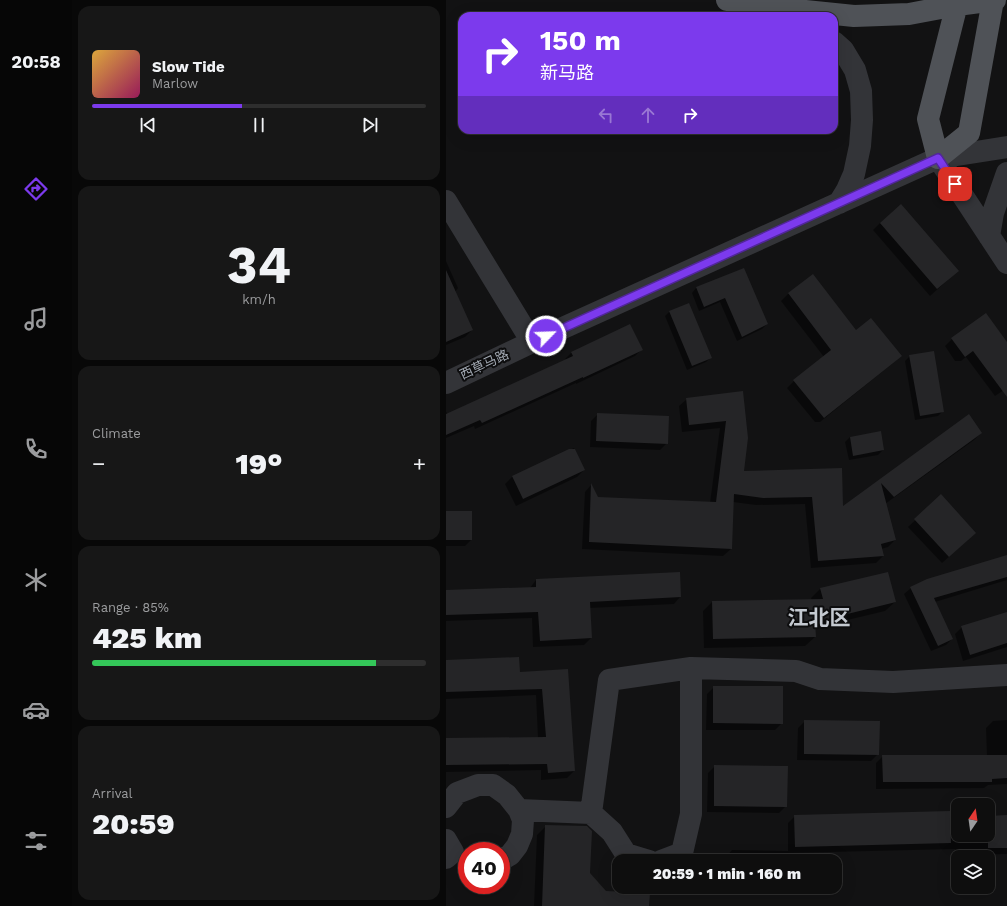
<!DOCTYPE html>
<html lang="en">
<head>
<meta charset="utf-8">
<style>
	body { margin:0; font-family:"Work Sans","Noto Sans SC",sans-serif; background:#171717; color:#f1f3f6; height:100vh; display:flex; flex-direction:column; font-size:15px; white-space:nowrap }
	* { box-sizing:border-box; margin:0 }
	p { font-size:13px; color:#9b9c9e }
	.icon { flex:none; width:22px; height:22px; fill:none; stroke:currentColor; stroke-width:2; stroke-linecap:round; stroke-linejoin:round }
	.map { position:relative; flex:1; overflow:hidden }
	.side { display:flex; flex-direction:column; gap:6px; padding:6px; background:#080808; width:374px }
	.side>* { flex:none }
	.hud { position:absolute; left:12px; top:12px; width:380px; height:122px; border-radius:12px; box-shadow:0 4px 16px #0002,0 0 0 1px #2e2e2e; background:#7c3aed; color:#fff; overflow:hidden }
	.needle { width:26px; rotate:13deg }
	.fabs { position:absolute; left:505px; top:798px; display:grid; gap:8px }
	.fabs a { display:grid; place-items:center; width:44px; height:44px; border-radius:8px; background:#0e0e0e; box-shadow:0 4px 16px #0002,0 0 0 1px #2e2e2e; font-size:20px }
	.speed { position:absolute; left:12px; top:842px; display:flex; gap:8px; font-size:20px; font-weight:700; text-align:center }
	.speed>* { display:grid; place-content:center; width:52px; height:52px; border-radius:50%; background:#0e0e0e; box-shadow:0 4px 16px #0002,0 0 0 1px #2e2e2e; line-height:1 }
	.speed .limit { border:6px solid #d22; background:#fff; color:#111 }
	.pin { position:absolute; display:grid; place-items:center; width:34px; height:34px; color:#fff; margin:-17px; border-radius:8px; box-shadow:0 2px 6px #0006 }
	.me { position:absolute; width:44px; margin:-22px; rotate:66deg; stroke-linejoin:round; filter:drop-shadow(0 0 3px #0008) }
	.turn { display:flex; align-items:center; gap:14px; height:84px; padding:0 16px; font-size:18px }
	.turn .icon { width:52px; height:52px; stroke-width:2.5 }
	.turn b { display:block; font-size:28px; line-height:34px }
	.lanes { display:flex; align-items:center; height:38px; padding:0 16px; background:#0003; justify-content:center; gap:20px; direction:ltr }
	.lanes .off { opacity:.35 }
	.big { font-size:30px; font-weight:800; line-height:1.1 }
	.side .widget { flex:1; display:flex; flex-direction:column; justify-content:center; gap:6px; min-width:0; padding:0 14px; border-radius:12px; background:#171717 }
	.side .dial { align-items:center; gap:0 }
	.dial b { font-size:52px; line-height:1 }
	.song { display:flex; align-items:center; gap:12px }
	.cover { width:48px; height:48px; border-radius:6px; background:linear-gradient(135deg,hsl(40 70% 55%),hsl(330 70% 35%)) }
	.played { height:4px; border-radius:2px; background:linear-gradient(90deg,#7c3aed 45%,#2e2e2e 45%) }
	.keys { display:flex; justify-content:space-around; direction:ltr }
	.heat { display:flex; justify-content:space-between; align-items:center; font-size:22px; direction:ltr }
	.charge { height:6px; border-radius:3px; background:linear-gradient(90deg,#34c759 85%,#2e2e2e 0) }
	.trip { position:absolute; left:166px; top:854px; width:230px; height:40px; border-radius:12px; background:#0e0e0e; box-shadow:0 4px 16px #0002,0 0 0 1px #2e2e2e; font-weight:800; line-height:40px; text-align:center }
	main { display:flex; flex:1; min-height:0 }
	.tab-bar { display:flex; flex-direction:column; width:72px; justify-content:space-around; align-items:center; background:#060606; color:#9b9c9e }
	.tab-bar .icon { width:28px; height:28px }
	.tab-bar .selected { color:#7c3aed }
	.tab-bar b { font-size:18px; color:#f1f3f6 }
	.map>svg:first-child { display:block }
</style>
</head>
<body>
<main>
<nav class="tab-bar">
<b>20:58</b>
<svg class="icon selected" aria-label="directions" viewBox="0 0 24 24"><path d="M12 3l9 9-9 9-9-9zM9 14v-3h6M13 9l2 2-2 2"/></svg>
<svg class="icon" aria-label="music" viewBox="0 0 24 24"><path d="M9 18V5l10-2v13"/><circle cx="6" cy="18" r="3"/><circle cx="16" cy="16" r="3"/></svg>
<svg class="icon" aria-label="phone" viewBox="0 0 24 24"><path d="M5 4h4l2 5-3 2q2 4 5 5l2-3 5 2v4C11 20 4 13 5 4z"/></svg>
<svg class="icon" aria-label="climate" viewBox="0 0 24 24"><path d="M12 3v18M4 7l16 10M4 17L20 7"/></svg>
<svg class="icon" aria-label="car" viewBox="0 0 24 24"><path d="M5 17H2v-5l4-1 3-4h7l3 4 3 1v5h-3M9 17h6M6 11h13"/><circle cx="7" cy="17" r="2"/><circle cx="17" cy="17" r="2"/></svg>
<svg class="icon" aria-label="filters" viewBox="0 0 24 24"><path d="M4 7h16M4 17h16"/><circle cx="9" cy="7" r="2"/><circle cx="15" cy="17" r="2"/></svg>
</nav>
<section class="side">
<div class="widget">
<div class="song"><i class="cover"></i><div><b>Slow Tide</b><p>Marlow</p></div></div>
<div class="played"></div>
<div class="keys"><svg class="icon" aria-label="previous" viewBox="0 0 24 24"><path d="M18 5L8 12l10 7zM5 5v14"/></svg><svg class="icon" aria-label="pause" viewBox="0 0 24 24"><path d="M8 5v14M16 5v14"/></svg><svg class="icon" aria-label="next" viewBox="0 0 24 24"><path d="M6 5l10 7-10 7zM19 5v14"/></svg></div>
</div>
<div class="widget dial"><b>34</b><p>km/h</p></div>
<div class="widget"><p>Climate</p>
<div class="heat"><a>−</a><b class="big">19°</b><a>+</a></div>
</div>
<div class="widget"><p>Range · 85%</p><b class="big">425 km</b><div class="charge"></div></div>
<div class="widget"><p>Arrival</p><b class="big">20:59</b></div>
</section>
<div class="map">
<svg width="561" height="906" viewBox="0 0 561 906">
	<rect width="100%" height="100%" fill="#121213"/>
	<path fill="#0007" d="M322,130H352L348,134Z
		M434,223L504,278L484,296L427,230Z
		M0,261L12,288L9,292L26,330L19,337L0,345Z
		M297,269L321,324L316,329L291,341L274,302L253,311L246,293L250,288Z
		M367,275L410,331L454,356L447,363L374,422H369L341,388L348,381L378,357L335,301L342,294Z
		M224,311L265,357L260,362L241,370L219,316Z
		M540,314L561,343V388L549,396L520,357L515,361H509L499,346L506,339Z
		M196,349L189,356L130,384V383L29,429L28,426L0,438V412L2,414L120,360L119,359L125,353Z
		M464,356L497,411L492,416L469,420L459,361Z
		M296,392L297,472L395,469L396,508L522,416L535,433L528,440L439,504L449,540L442,547L435,549L437,556L430,563L365,568L359,504L310,505L287,502L285,549L277,556L136,549L139,492L145,485L151,498L264,503L274,428L236,432L233,406L241,399Z
		M152,414L221,443L214,450L144,447L145,421Z
		M404,437L437,450L432,455L403,460L399,442Z
		M128,448L138,470L131,477L70,506L59,484L66,477Z
		M495,496L522,540L496,563L462,527Z
		M0,512L25,540L19,546H0Z
		M561,556V580L489,602L506,639L500,645L485,651L458,594L465,588Z
		M90,580L234,597L228,604L143,608L145,638L138,645L87,647L86,618L0,621V591L84,588Z
		M374,589L449,602L439,611L368,628L369,637L359,646L258,648L257,611L266,602L366,601L365,598Z
		M561,613V647L517,661L509,634L516,627Z
		M0,661L73,673L121,670L128,771L121,778L95,780V770L0,772V739L92,738L90,695L0,699Z
		M268,687L336,723L329,730H260L261,694Z
		M561,720V784L542,785L538,788L430,789V763L437,756H541L540,728L547,721Z
		M359,721L432,754L425,761L351,760L352,728Z
		M269,766L340,806L333,813L261,812L262,773Z
		M349,816L512,817V835H542V817L561,816V854L510,855L509,849L341,853V861H279V858L286,850L342,851V823Z
		M100,826L160,892L197,906H88L91,835Z
		M262,887H337L334,890L262,889Z"/>
	<path fill="#252527" d="M455,204L513,271L491,289L434,223Z
		M298,268L322,324L296,337L279,298L258,307L250,287Z
		M0,270L27,330L0,342Z
		M367,274L410,330L425,318L456,356L378,418L347,380L385,350L342,293Z
		M243,303L266,358L246,366L223,311Z
		M540,313L561,342V397L527,351L519,357L505,338Z
		M184,324L197,350L137,378V377L36,423L34,420L0,435V414L127,356L125,352Z
		M488,351L498,412L474,416L463,355Z
		M297,391L302,438L298,471L396,468L397,506L523,414L536,433L448,497L435,483L450,540L435,544L438,556L372,561L366,497L317,498L288,494L286,549L143,542L145,483L152,497L270,502L280,421L243,425L240,398Z
		M151,413L223,416L222,444L150,441Z
		M435,431L438,450L407,456L404,437Z
		M123,449H129L139,470L77,499L66,476Z
		M495,494L530,533L503,557L468,519Z
		M0,511H26V540H0Z
		M561,555V577L488,598L507,639L492,646L464,587L481,579Z
		M234,572L235,597L144,602L146,638L94,641L92,612L0,615V590L90,587V579Z
		M442,572L450,602L369,622L370,637L267,639L266,601L377,599L374,588Z
		M561,612V643L524,655L515,626Z
		M73,657L74,672L122,669L129,771L102,773L101,764L0,765V738L100,737L96,689L0,692V660Z
		M267,686H337V724L267,723Z
		M358,720L434,721L433,755L358,754Z
		M436,755H561V778L546,779V782H437Z
		M268,765L342,766L341,807L268,806Z
		M504,811L505,843L349,847L348,815Z
		M561,815V848H542V816Z
		M99,825L141,826L146,831L144,873L160,891L204,893L203,906H96Z"/>
	<g fill="none" stroke-linecap="round" stroke-linejoin="round">
		<path stroke="#333438" stroke-width="22" d="M388,42L397,50L409,70L415,91L416,120L414,146L408,174L401,190L393,203
			M492,158L561,263
			M0,201L86,342
			M543,236L547,213L561,173
			M0,383L86,342L492,158L561,147
			M0,807L11,793L32,785H47L61,795L73,810L145,813L163,680L245,668L350,671L374,679L447,682L561,675
			M145,813L166,832L180,854L203,861
			M0,840L7,852L0,858
			M55,860L64,855L71,846L76,834L77,820L73,810
			M215,861L236,853L245,814V668"/>
		<path stroke="#4f5257" stroke-width="22" d="M281,0L321,7L408,16L463,14L511,5L549,0
			M512,0L482,119L492,158L523,133L547,0"/>
	</g>
	<g fill="none" stroke-linecap="round" stroke-linejoin="round">
		<defs>
			<path id="route" d="M100,336L492,158L509,184"/>
		</defs>
		<use href="#route" stroke="#51269a" stroke-width="10"/>
		<use href="#route" stroke="#7c3aed" stroke-width="7"/>
	</g>
	<g text-anchor="middle" stroke-width="4" stroke-linejoin="round" paint-order="stroke">
		<g font-size="13" fill="#a3aab4" stroke="#0d0d0e">
			<text transform="translate(38 364) rotate(-25)" y="5">西草马路</text>
		</g>
		<g font-size="21" font-weight="bold" fill="#c4c9d0" stroke="#0d0d0e">
			<text x="373" y="625">江北区</text>
		</g>
	</g>
</svg>
<div class="fabs">
<a><svg class="needle" viewBox="-14 -14 28 28"><path d="M0-13l5 13h-10z" fill="#e53935"/><path d="M0 13l5-13h-10z" fill="#9b9c9e"/></svg></a>
<a><svg class="icon" aria-label="layers" viewBox="0 0 24 24"><path d="M12 4l9 5-9 5-9-5zM3 14l9 5 9-5"/></svg></a>
</div>
<div class="speed"><div class="limit">40</div></div>
<div class="pin" style="left:509px;top:184px;background:#d93025"><svg class="icon" aria-label="arrive" viewBox="0 0 24 24"><path d="M6 21V4h12l-3 4 3 4H6"/></svg></div>
<svg class="me" style="left:100px;top:336px" viewBox="-20 -20 40 40"><circle r="17" fill="#7c3aed" stroke="#fff" stroke-width="3"/><path d="M0-11L8 9 0 5-8 9z" fill="#fff"/></svg>
<div class="trip">20:59 · 1 min · 160 m</div>
<div class="hud">
<div class="turn"><svg class="icon" aria-label="right" viewBox="0 0 24 24"><path d="M7 20v-9h11M14 6l5 5-5 5"/></svg><div><b>150 m</b>新马路</div></div>
<div class="lanes"><svg class="icon off" aria-label="left" viewBox="0 0 24 24"><path d="M17 20v-9H6M10 6l-5 5 5 5"/></svg><svg class="icon off" aria-label="ahead" viewBox="0 0 24 24"><path d="M12 20V5M6 11l6-6 6 6"/></svg><svg class="icon" aria-label="right" viewBox="0 0 24 24"><path d="M7 20v-9h11M14 6l5 5-5 5"/></svg></div>
</div>
</div>
</main>
</body>
</html>
